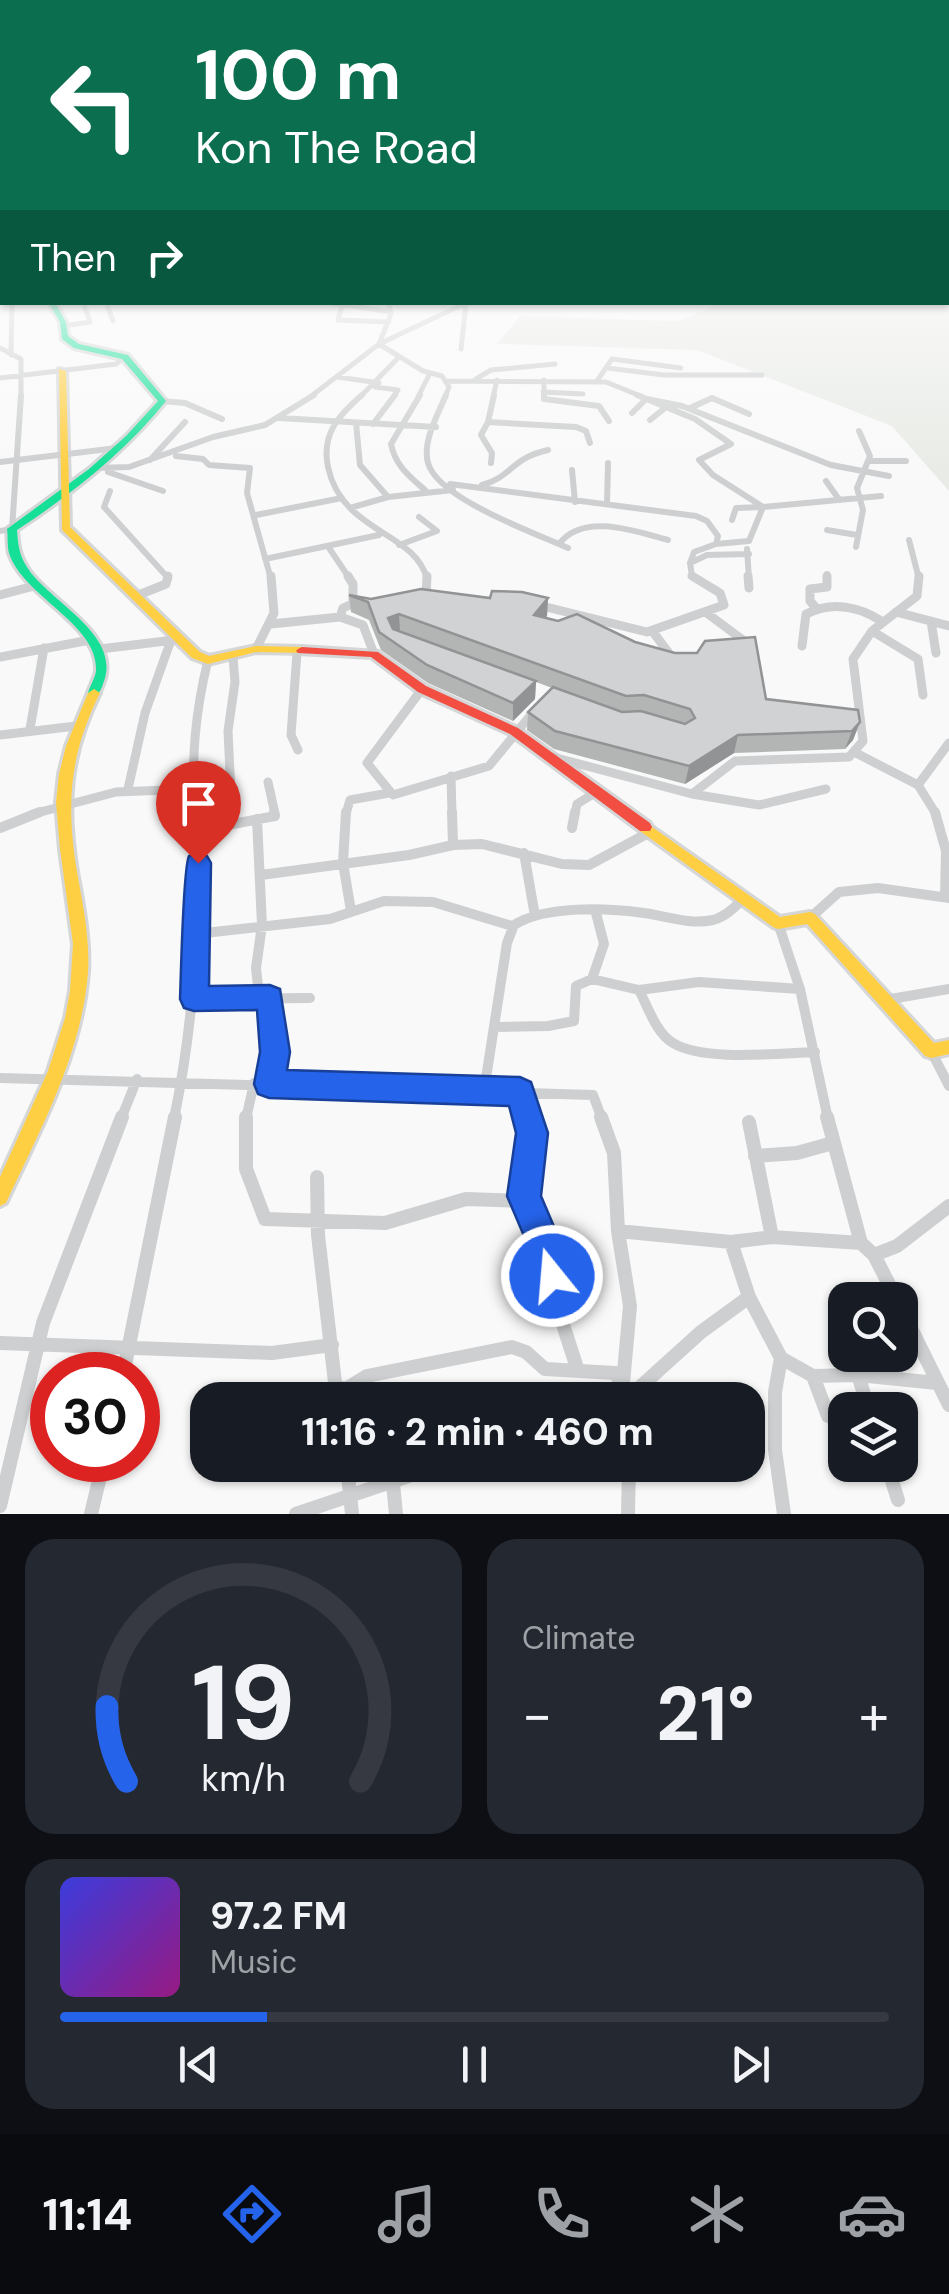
<!DOCTYPE html>
<html lang="en">
<head>
<meta charset="utf-8">
<style>
	body { margin:0; font-family:"DM Sans",sans-serif; background:#242831; color:#f1f3f6; height:100vh; display:flex; flex-direction:column; font-size:38px; white-space:nowrap }
	* { box-sizing:border-box; margin:0 }
	p { font-size:32px; color:#9ea1a6 }
	.icon { flex:none; width:55px; height:55px; fill:none; stroke:currentColor; stroke-width:2; stroke-linecap:round; stroke-linejoin:round }
	.map { position:relative; height:1514px; overflow:hidden }
	.details { display:flex; flex-direction:column; gap:25px; padding:25px; background:#0d0f14; flex:1 }
	.details>* { flex:none }
	.hud { position:absolute; left:0px; top:0px; width:950px; height:305px; box-shadow:0 2px 8px #0004; background:#0b6e4f; color:#fff; overflow:hidden }
	.controls { position:absolute; left:828px; top:1282px; display:grid; gap:20px }
	.controls a { display:grid; place-items:center; width:90px; height:90px; border-radius:20px; background:#171b24; box-shadow:0 2px 8px #0004; font-size:50px }
	.speed { position:absolute; left:30px; top:1352px; display:flex; gap:20px; font-size:50px; font-weight:700; text-align:center }
	.speed>* { display:grid; place-content:center; width:130px; height:130px; border-radius:50%; background:#171b24; box-shadow:0 2px 8px #0004; line-height:1 }
	.speed .limit { border:15px solid #d22; background:#fff; color:#111 }
	.pin { position:absolute; display:grid; place-items:center; width:85px; height:85px; color:#fff; margin:-102px -42px; border-radius:50% 50% 50% 0; rotate:-45deg; box-shadow:0 0 10px #0007 }
	.pin .icon { rotate:45deg }
	.me { position:absolute; width:110px; margin:-55px; rotate:343deg; stroke-linejoin:round; filter:drop-shadow(0 0 8px #0008) }
	.turn { display:flex; align-items:center; gap:35px; height:210px; padding:0 30px; font-size:45px }
	.turn .icon { width:130px; height:130px; stroke-width:2.5 }
	.turn b { display:block; font-size:70px; line-height:85px }
	.then { display:flex; align-items:center; height:95px; padding:0 30px; background:#0003; gap:20px; font-size:38px }
	.big { font-size:75px; font-weight:800; line-height:1.1 }
	.details .tile { flex:1; display:flex; flex-direction:column; justify-content:center; gap:15px; min-width:0; padding:0 35px; border-radius:30px; background:#242831 }
	.details .dial { align-items:center; gap:0 }
	.dial svg { height:260px; overflow:visible; fill:none; stroke:#363941; stroke-width:7; stroke-linecap:round; text-anchor:middle }
	.dial text { fill:#f1f3f6; stroke:none }
	.song { display:flex; align-items:center; gap:30px }
	.cover { width:120px; height:120px; border-radius:15px; background:linear-gradient(135deg,hsl(240 70% 55%),hsl(310 70% 35%)) }
	.played { height:10px; border-radius:5px; background:linear-gradient(90deg,#2563eb 25%,#363941 25%) }
	.keys { display:flex; justify-content:space-around; direction:ltr }
	.heat { display:flex; justify-content:space-between; align-items:center; font-size:55px; direction:ltr }
	.details .tiles { flex:1; display:grid; gap:25px; grid-template-columns:1fr 1fr }
	.tile:last-child { grid-column:span 2 }
	.trip { position:absolute; left:190px; top:1382px; width:575px; height:100px; border-radius:30px; background:#171b24; box-shadow:0 2px 8px #0004; font-weight:800; line-height:100px; text-align:center }
	.tabs { display:flex; height:160px; justify-content:space-around; align-items:center; background:#090b0e; color:#9ea1a6 }
	.tabs .icon { width:70px; height:70px }
	.tabs .current { color:#2563eb }
	.tabs b { font-size:45px; color:#f1f3f6 }
	.map>svg:first-child { display:block }
</style>
</head>
<body>
<div class="map">
<svg width="949" height="1514" viewBox="0 0 949 1514">
	<rect width="100%" height="100%" fill="#f9f9f9"/>
	<path fill="#e8ebe6" d="M949,256V491L892,426L697,350L497,344L520,316L677,321L722,303L948,302Z"/>
	<g fill="none" stroke-linecap="round" stroke-linejoin="round">
		<defs>
			<path id="fast" d="M48,302H55L66,322L68,336L79,344L128,355L166,401C124,453 72,494 17,530C18,544 19,555 27,567C47,600 118,632 105,678C102,687 101,692 94,697L88,693C90,686 95,678 96,671C99,624 23,597 9,553C7,545 8,536 7,529L89,469L126,436L158,401L122,359L74,348L62,339L60,322Z"/>
			<path id="slow" d="M59,369L66,371L70,527L200,652L209,656L256,646L302,647L306,649L308,651L306,653L256,652L208,664L192,658L62,530Z
				M94,689L100,693C69,755 66,805 77,872C83,905 90,939 88,972C82,1054 40,1130 6,1203L0,1206V1177L48,1071L65,1018L70,991L73,944L60,849L56,802L59,774L66,746L88,693Z
				M645,822L780,917L810,912L815,914L934,1043L949,1040V1054L931,1058L925,1056L807,924L778,929L773,927L640,831L638,827L640,823Z"/>
			<path id="jam" d="M302,647L378,652L426,686L518,728L650,823L652,827L650,831H640L510,734L418,692L371,657L298,653L296,651L298,649Z"/>
		</defs>
		<use href="#fast" stroke="#d5d6d7" stroke-width="6"/>
		<use href="#slow" stroke="#d5d6d7" stroke-width="6"/>
		<use href="#jam" stroke="#d5d6d7" stroke-width="6"/>
		<path stroke="#cecfd0" stroke-width="5" d="M106,302L113,321
			M326,302L391,312
			M343,302L338,320L389,322
			M388,302L391,314L379,344L423,371L442,376L449,387L445,397
			M63,326L90,322L83,302
			M0,348L21,359V397
			M461,349L466,304
			M11,355L12,302
			M607,368L664,375H762
			M338,377L379,383
			M0,378L116,364L125,357
			M476,379L491,370L555,364
			M544,380V397
			M445,381L606,382L643,397
			M597,381L612,359L681,368
			M375,387L398,390L393,397
			M543,392L583,394
			M310,397L379,344L468,302
			M360,397L399,357
			M418,397L430,373
			M493,397L497,380"/>
		<path stroke="#cecfd0" stroke-width="6" d="M362,395C339,415 321,434 328,467C342,533 415,531 427,579
			M420,395L391,444C395,465 409,476 425,490
			M446,395C438,414 422,442 428,463C438,499 535,533 568,548
			M494,395L488,422L576,427L586,431L590,443
			M544,395V399L599,406L609,421
			M637,395L695,419L731,444L699,460L713,475L763,507L736,508L732,520
			M647,399L682,406L831,465L889,476
			M162,401L185,403L222,419
			M690,408L712,398L749,414
			M632,413L645,400
			M279,418L436,427
			M650,420L665,408
			M488,422L481,435L492,453L491,463
			M356,423L360,465L388,497
			M373,424L395,395
			M176,456L203,459L209,465L250,468L247,493L271,579
			M150,460L185,422
			M870,461H906
			M0,462L117,448
			M96,468L129,467L213,437L265,425L314,395
			M572,470L575,502
			M108,472L163,491
			M826,481L838,498
			M450,484L696,516L707,521L718,536L716,544
			M482,485C512,477 511,458 548,450
			M110,491L104,507L169,579
			M607,504L608,463
			M350,508L388,497L453,490
			M256,515L342,498
			M827,530L857,535
			M0,531L12,529L21,395
			M909,540L919,579
			M559,544C583,512 635,531 668,540
			M399,545L437,531L419,517
			M856,547L863,510L857,488L870,456L859,431
			M329,548L350,579
			M747,549L749,579
			M265,559L379,535
			M690,563L707,555L749,554
			M827,574V579
			M697,579L692,576L690,563L694,552L716,544L749,541L763,507L881,496"/>
		<path stroke="#cecfd0" stroke-width="9" d="M348,576L353,584V601
			M748,576L749,588
			M0,595L38,585
			M136,596L166,584L168,576
			M426,597L427,576
			M359,601L343,608L340,617L363,625L374,654
			M538,605L647,632L724,605L720,593L692,576
			M817,609L810,601V589L827,587V576
			M896,612L949,626
			M708,614L747,643
			M931,621L936,653
			M271,624L340,617
			M872,631L918,659L923,695
			M653,632L671,656
			M802,646L806,614C832,601 859,606 883,622
			M100,649L174,640
			M256,649L274,613L271,576
			M297,653L291,735L298,750
			M0,657L90,640
			M422,689L367,763L393,795L489,766L534,711
			M30,729L44,648
			M0,735L76,726
			M856,753L918,785
			M553,757L692,794L735,761L849,757L863,741L853,659L872,631L917,596L919,576
			M451,776L452,814
			M268,782L275,814
			M128,789L145,713L171,640
			M692,794L759,805L826,789
			M33,814L116,792L193,789
			M195,814C191,760 195,713 208,660
			M232,814L228,731L235,682L233,657
			M346,814L350,800L389,793
			M575,814L577,804L598,791
			M936,814L918,785L949,743"/>
		<path stroke="#cecfd0" stroke-width="10" d="M232,812L233,824
			M346,812L343,863L351,911
			M452,812L453,845
			M935,812L946,851L945,897
			M257,819L262,925L256,968L259,996
			M0,828L40,812
			M572,828L575,812
			M196,831L275,816L274,812
			M524,853L535,916
			M261,875L409,855L453,845L482,844L562,864L589,865L652,831
			M810,918L839,892L878,888L949,898
			M778,923L800,989L828,1119
			M196,934L330,919L384,901L433,902L512,926
			M592,979L639,990L699,982L800,989
			M639,990C648,1007 656,1033 673,1043C704,1062 779,1053 815,1052
			M194,999L310,998
			M885,1000L949,989
			M495,1027L548,1026L574,1021L576,986L592,979L604,944L596,913
			M931,1051L949,1086
			M0,1078L593,1095L602,1119
			M269,1084L275,1052L270,998
			M484,1091L507,943L514,925C546,905 607,908 644,913C666,916 690,925 713,920C725,917 735,907 744,898
			M520,1092L528,1119
			M121,1119L137,1079
			M174,1119C195,1017 201,916 194,812
			M246,1119L254,1083"/>
		<path stroke="#cecfd0" stroke-width="14" d="M246,1117V1169L265,1219L385,1223L466,1199L526,1201
			M527,1117L532,1133L524,1197L547,1249L556,1303L578,1371
			M601,1117L614,1153L618,1231L630,1306L623,1383
			M827,1117L861,1243L874,1255L897,1300
			M749,1122L772,1237
			M755,1156L797,1153L833,1143
			M317,1177L318,1235L337,1400
			M618,1231L731,1242L772,1237L861,1243
			M731,1242L749,1297L781,1358L775,1392V1450L784,1514
			M874,1255L897,1246L949,1206
			M900,1306L949,1405
			M0,1343L272,1353L332,1345
			M781,1358L813,1376L828,1416
			M123,1375L175,1117
			M858,1375L869,1410
			M813,1376L858,1375L937,1383
			M334,1386L346,1389L367,1376L512,1347L526,1352L545,1369L615,1373L629,1397
			M629,1397L701,1332L749,1297
			M347,1465L352,1514
			M887,1465L898,1500
			M393,1484L396,1514
			M0,1506L43,1323L122,1117
			M91,1514L104,1460
			M296,1514L441,1465
			M628,1514L629,1465"/>
		<use href="#fast" fill="#16e098" fill-rule="evenodd"/>
		<use href="#slow" fill="#ffcf43" fill-rule="evenodd"/>
		<use href="#jam" fill="#f24e42" fill-rule="evenodd"/>
	</g>
	<path fill="#b3b5b5" d="M349,595L371,599L548,598L547,616L545,618L635,642L766,699L860,722L853,740L845,749L734,753L685,784L554,749L527,730L528,712L552,688L536,682L535,699L513,721L428,683L381,650L369,620L351,612Z"/>
	<path fill="#929394" d="M548,598L547,616L533,632L534,615Z
		M399,614L400,631L390,635L388,618Z
		M536,681L535,699L513,721V703Z
		M860,722L853,740L845,749L852,731Z
		M738,735L734,753L685,784L689,766Z"/>
	<path fill="#d0d2d3" stroke="#929394" stroke-width="2.5" d="M421,589L490,598L492,591L522,592L548,598L534,615L558,621L577,614L635,642L675,653H697L705,641L755,637L766,699L858,710L860,722L852,731L738,735L689,766L555,731L528,712L553,687L622,712L641,711L685,724L695,718L690,709L644,695L626,696L399,614L388,618L393,629L536,681L513,703L427,665L379,632L368,602L349,595L371,599Z"/>
	<linearGradient id="sky" x2="0" y2="1"><stop stop-color="#9dc2e2"/><stop offset="0.55" stop-color="#fcfcfc"/><stop offset="1" stop-color="#fcfcfc" stop-opacity="0"/></linearGradient>
	<rect width="949" height="468" fill="url(#sky)"/>
	<path fill="#2563eb" stroke="#184099" stroke-width="2.5" d="M198,853L207,856L211,863L209,986L270,985L280,989L290,1052L287,1070L520,1077L531,1082L548,1133L541,1196L564,1250L569,1276L564,1289L552,1294L539,1289L530,1250L507,1196L516,1133L509,1106L269,1098L258,1094L254,1084L260,1052L257,1010L194,1011L184,1008L180,999C181,977 183,867 189,856Z"/>
</svg>
<div class="controls">
<a><svg class="icon" aria-label="search" viewBox="0 0 24 24"><circle cx="10" cy="10" r="6"/><path d="M15 15l6 6"/></svg></a>
<a><svg class="icon" aria-label="layers" viewBox="0 0 24 24"><path d="M12 4l9 5-9 5-9-5zM3 14l9 5 9-5"/></svg></a>
</div>
<div class="speed"><div class="limit">30</div></div>
<div class="pin" style="left:198px;top:863px;background:#d93025"><svg class="icon" aria-label="arrive" viewBox="0 0 24 24"><path d="M6 21V4h12l-3 4 3 4H6"/></svg></div>
<svg class="me" style="left:552px;top:1276px" viewBox="-20 -20 40 40"><circle r="17" fill="#2563eb" stroke="#fff" stroke-width="3"/><path d="M0-11L8 9 0 5-8 9z" fill="#fff"/></svg>
<div class="trip">11:16 · 2 min · 460 m</div>
<div class="hud">
<div class="turn"><svg class="icon" aria-label="left" viewBox="0 0 24 24"><path d="M17 20v-9H6M10 6l-5 5 5 5"/></svg><div><b>100 m</b>Kon The Road</div></div>
<div class="then">Then<svg class="icon" aria-label="right" viewBox="0 0 24 24"><path d="M7 20v-9h11M14 6l5 5-5 5"/></svg></div>
</div>
</div>
<section class="details">
<div class="tiles">
<div class="tile dial"><svg viewBox="0 0 100 80">
<path d="M14 69A42 42 0 1 1 86 69"/>
<path d="M14 69A42 42 0 0 1 8 46" stroke="#2563eb"/>
<text x="50" y="56" font-size="32" font-weight="700">19</text>
<text x="50" y="72" font-size="11">km/h</text>
</svg></div>
<div class="tile"><p>Climate</p>
<div class="heat"><a>−</a><b class="big">21°</b><a>+</a></div>
</div>
<div class="tile">
<div class="song"><i class="cover"></i><div><b>97.2 FM</b><p>Music</p></div></div>
<div class="played"></div>
<div class="keys"><svg class="icon" aria-label="previous" viewBox="0 0 24 24"><path d="M18 5L8 12l10 7zM5 5v14"/></svg><svg class="icon" aria-label="pause" viewBox="0 0 24 24"><path d="M8 5v14M16 5v14"/></svg><svg class="icon" aria-label="next" viewBox="0 0 24 24"><path d="M6 5l10 7-10 7zM19 5v14"/></svg></div>
</div>
</div>
</section>
<nav class="tabs">
<b>11:14</b>
<svg class="icon current" aria-label="directions" viewBox="0 0 24 24"><path d="M12 3l9 9-9 9-9-9zM9 14v-3h6M13 9l2 2-2 2"/></svg>
<svg class="icon" aria-label="music" viewBox="0 0 24 24"><path d="M9 18V5l10-2v13"/><circle cx="6" cy="18" r="3"/><circle cx="16" cy="16" r="3"/></svg>
<svg class="icon" aria-label="phone" viewBox="0 0 24 24"><path d="M5 4h4l2 5-3 2q2 4 5 5l2-3 5 2v4C11 20 4 13 5 4z"/></svg>
<svg class="icon" aria-label="climate" viewBox="0 0 24 24"><path d="M12 3v18M4 7l16 10M4 17L20 7"/></svg>
<svg class="icon" aria-label="car" viewBox="0 0 24 24"><path d="M5 17H2v-5l4-1 3-4h7l3 4 3 1v5h-3M9 17h6M6 11h13"/><circle cx="7" cy="17" r="2"/><circle cx="17" cy="17" r="2"/></svg>
</nav>
</body>
</html>
